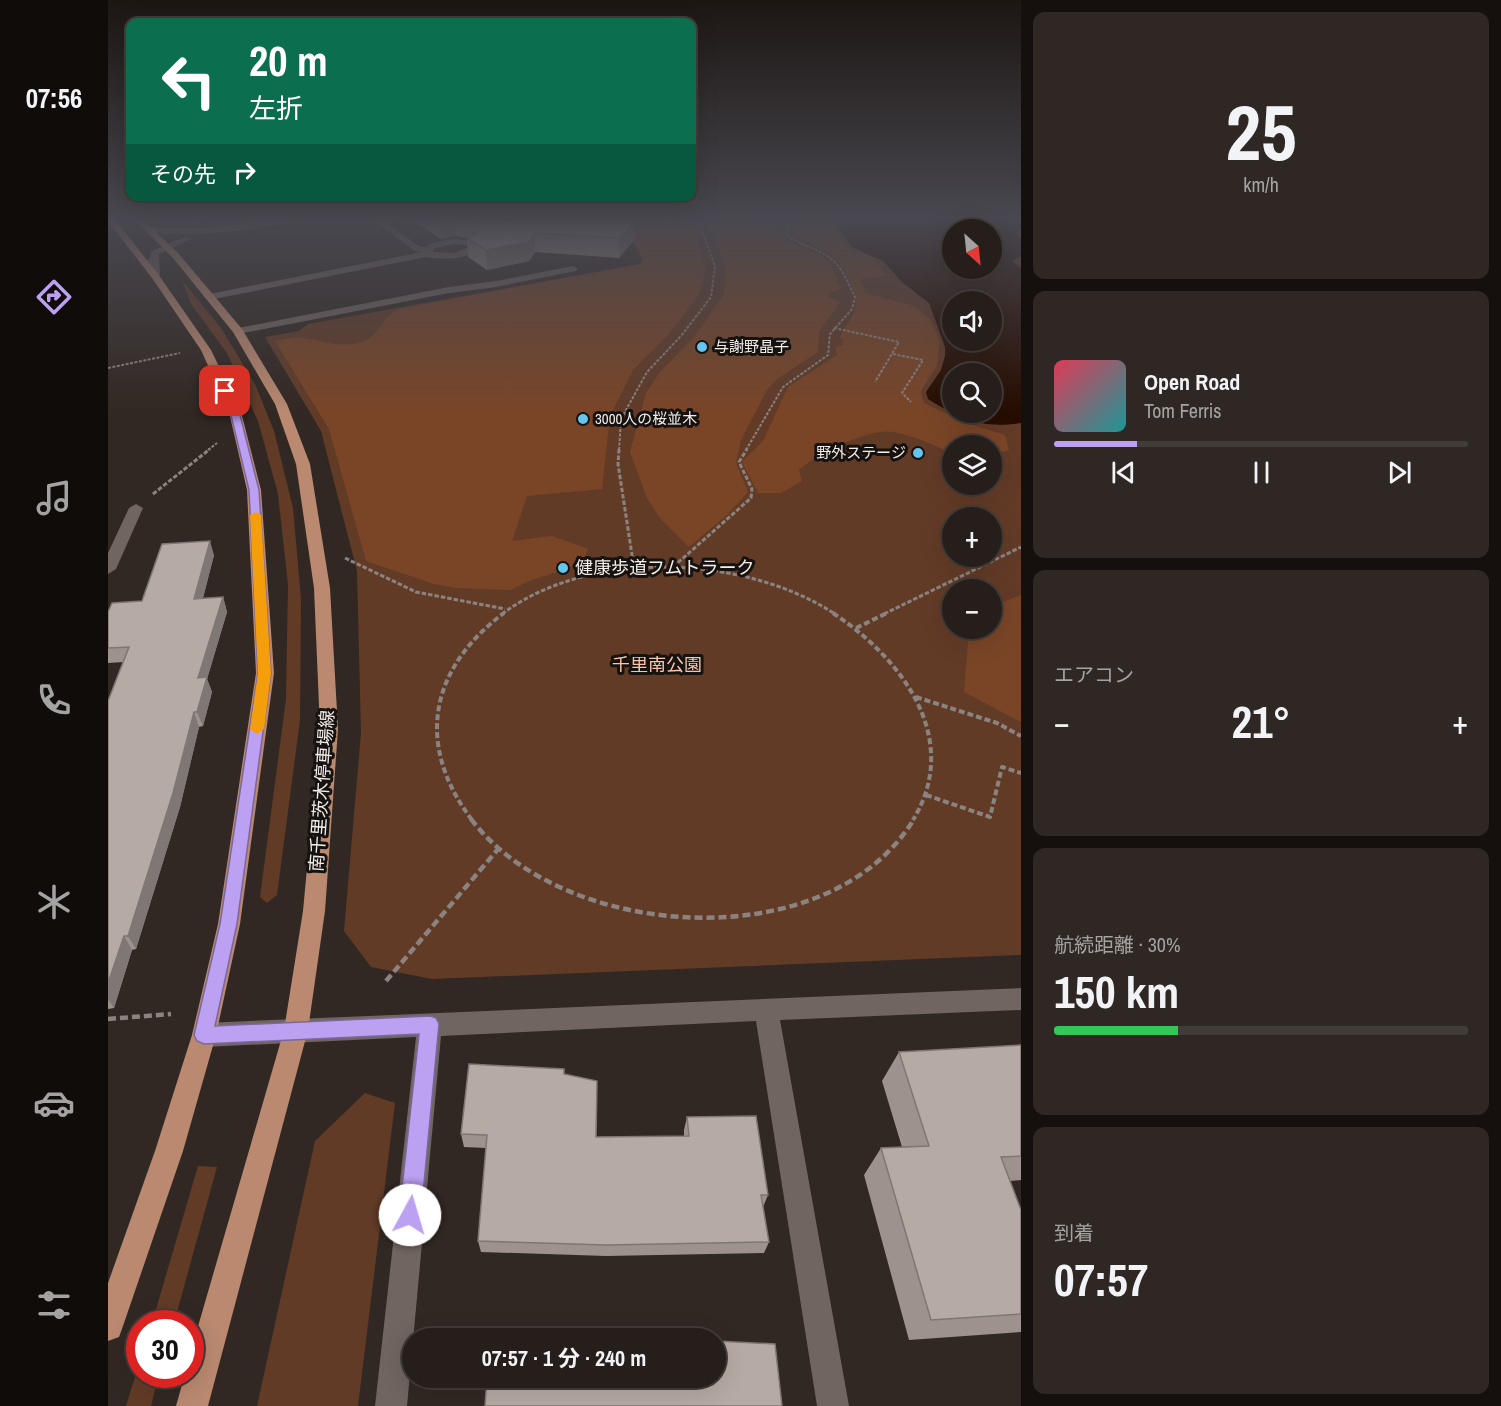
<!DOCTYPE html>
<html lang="ja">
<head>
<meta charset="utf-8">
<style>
	body { margin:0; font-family:"Archivo Narrow","Noto Sans JP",sans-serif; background:#2e2723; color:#f1f3f6; height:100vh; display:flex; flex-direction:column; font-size:22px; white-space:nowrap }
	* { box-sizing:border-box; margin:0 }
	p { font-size:20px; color:#a4a2a2 }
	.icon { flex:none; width:33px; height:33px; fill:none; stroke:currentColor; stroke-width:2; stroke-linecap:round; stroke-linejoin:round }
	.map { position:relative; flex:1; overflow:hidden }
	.sheet { display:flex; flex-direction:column; gap:12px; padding:12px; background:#15100e; width:480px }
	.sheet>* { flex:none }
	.guide { position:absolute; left:18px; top:18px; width:570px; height:183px; border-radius:12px; box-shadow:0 6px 24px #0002,0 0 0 2px #423c39; background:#0b6e4f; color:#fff; overflow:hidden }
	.needle { width:39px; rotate:153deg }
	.controls { position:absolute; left:834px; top:219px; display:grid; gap:12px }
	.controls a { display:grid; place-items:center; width:60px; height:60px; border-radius:50%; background:#261e1a; box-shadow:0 6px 24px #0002,0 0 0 2px #423c39; font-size:30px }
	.speed { position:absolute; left:18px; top:1310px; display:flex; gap:12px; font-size:30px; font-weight:700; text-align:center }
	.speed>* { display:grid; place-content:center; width:78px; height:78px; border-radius:50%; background:#261e1a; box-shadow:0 6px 24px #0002,0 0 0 2px #423c39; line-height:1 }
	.speed .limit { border:9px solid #d22; background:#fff; color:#111 }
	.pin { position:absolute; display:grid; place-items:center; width:51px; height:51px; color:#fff; margin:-26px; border-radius:12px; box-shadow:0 3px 9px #0006 }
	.me { position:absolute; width:66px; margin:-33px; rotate:6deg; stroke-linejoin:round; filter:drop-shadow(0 0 4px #0008) }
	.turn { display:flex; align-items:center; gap:21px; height:126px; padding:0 24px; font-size:27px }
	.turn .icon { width:78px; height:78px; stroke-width:2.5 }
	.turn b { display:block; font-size:42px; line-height:51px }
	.then { display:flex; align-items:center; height:57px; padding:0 24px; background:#0003; gap:12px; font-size:22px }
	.big { font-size:45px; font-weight:700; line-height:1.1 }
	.sheet .card { flex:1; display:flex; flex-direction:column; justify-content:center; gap:9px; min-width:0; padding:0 21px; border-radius:12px; background:#2e2723 }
	.sheet .dial { align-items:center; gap:0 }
	.dial b { font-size:78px; line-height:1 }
	.song { display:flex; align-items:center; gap:18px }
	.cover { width:72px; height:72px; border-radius:9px; background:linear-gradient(135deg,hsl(350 70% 55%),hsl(180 70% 35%)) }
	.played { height:6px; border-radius:3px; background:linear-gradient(90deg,#bca0f2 20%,#423c39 20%) }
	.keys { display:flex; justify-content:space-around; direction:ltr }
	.heat { display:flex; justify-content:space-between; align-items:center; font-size:33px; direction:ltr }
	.charge { height:9px; border-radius:4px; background:linear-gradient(90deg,#34c759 30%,#423c39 0) }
	.trip { position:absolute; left:294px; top:1328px; width:324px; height:60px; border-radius:30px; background:#261e1a; box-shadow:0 6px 24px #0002,0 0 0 2px #423c39; font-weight:700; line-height:60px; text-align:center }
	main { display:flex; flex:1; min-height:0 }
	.menu { display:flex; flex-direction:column; width:108px; justify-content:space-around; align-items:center; background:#0f0c0a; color:#a4a2a2 }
	.menu .icon { width:42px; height:42px }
	.menu .selected { color:#bca0f2 }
	.menu b { font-size:27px; color:#f1f3f6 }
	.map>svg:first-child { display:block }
</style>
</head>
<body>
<main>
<nav class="menu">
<b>07:56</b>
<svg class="icon selected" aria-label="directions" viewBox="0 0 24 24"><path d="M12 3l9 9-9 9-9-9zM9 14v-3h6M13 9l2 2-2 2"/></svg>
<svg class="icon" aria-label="music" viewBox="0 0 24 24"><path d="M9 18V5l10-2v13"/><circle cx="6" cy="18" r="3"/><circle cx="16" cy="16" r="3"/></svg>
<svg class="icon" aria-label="phone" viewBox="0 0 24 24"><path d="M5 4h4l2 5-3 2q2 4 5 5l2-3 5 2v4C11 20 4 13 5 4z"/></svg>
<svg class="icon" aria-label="climate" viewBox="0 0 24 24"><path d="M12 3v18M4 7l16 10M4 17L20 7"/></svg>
<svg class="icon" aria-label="car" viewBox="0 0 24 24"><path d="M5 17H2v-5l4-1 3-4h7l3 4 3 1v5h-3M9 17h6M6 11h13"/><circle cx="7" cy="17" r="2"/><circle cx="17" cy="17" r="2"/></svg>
<svg class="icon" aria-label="filters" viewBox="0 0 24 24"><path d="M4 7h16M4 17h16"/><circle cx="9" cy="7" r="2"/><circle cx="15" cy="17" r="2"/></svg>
</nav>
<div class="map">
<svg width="913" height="1406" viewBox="0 0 913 1406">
	<rect width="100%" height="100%" fill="#322823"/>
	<path fill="#623b27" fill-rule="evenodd" d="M552,217H913V955L324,979L263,967L236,931L253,733L249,571L213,431L157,337L191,331L200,324L532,264L534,259L515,223L553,222ZM844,230H884V268H844ZM844,302H884V340H844ZM844,374H884V412H844ZM844,446H884V484H844ZM844,518H884V556H844ZM844,590H884V628H844Z
		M74,280L113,328L147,384L166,431L185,508L193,599L192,720L169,895L159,903L152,897L178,699L180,584L170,494L150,421L119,353L83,304Z
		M257,1093L287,1103L250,1406H149L207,1141Z
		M90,1166L109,1167L66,1323H44Z
		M31,1364L32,1374H51L43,1406H18Z"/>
	<path fill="#7a4527" d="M553,217H578L593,251L597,267L595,281L590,296L561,334L525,370L502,416L494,489L419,496L404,541L444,536L480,549L474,564L421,581L402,590L349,588L326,584L258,561L221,429L167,341C175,339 185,337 194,338C215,340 232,349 254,342C272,336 274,316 291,309L533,264L535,259L520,229L551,228L555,223Z
		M594,217H674L668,232C683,247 712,250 721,263C726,270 729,281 733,289L723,292L720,297L732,302L711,332L710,352L669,379L659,390L633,440L628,463L640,492L620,514L581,547L552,518L539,498L522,452L538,393L552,372L586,337L615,296L618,282L617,267L606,236Z
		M686,217H730L731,219L725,227L740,247L764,257L778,276L752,279L757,293L806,306L823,320L832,341L829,366L813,391L816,403L858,423L897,435L901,450L884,455V446H844V453C826,445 806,436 786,432C763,427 708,454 691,470L694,481L673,493H650L634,462L655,441L680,387L729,355L727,348L734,345L736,341L732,337C747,310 755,307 740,277C736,269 731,260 724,255C710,245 695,244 683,232Z
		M913,595V722L856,692L861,629L884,628V606Z"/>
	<path fill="#270d01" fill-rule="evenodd" d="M734,217H913V229L906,232L913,238V256L904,261L913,268V423C874,429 852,419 820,399L818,392L833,370L837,356V347L821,303L794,282L775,261L744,247L730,227L736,219ZM844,230H884V268H844ZM844,302H884V340H844ZM844,374H884V412H844Z"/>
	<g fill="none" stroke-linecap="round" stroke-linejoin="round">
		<path stroke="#8b837f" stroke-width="2" stroke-dasharray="3 1.5" stroke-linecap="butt" d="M726,328L791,342L767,382
			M785,354L815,360L794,393L803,402
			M0,368L72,353
			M100,450L109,443
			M511,450L513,419L539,372L573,336L603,297L607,267L596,236L584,217
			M638,450L675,387L720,355L722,334L744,309L747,297C739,281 733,263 716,254C703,246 689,244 678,233L682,217"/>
		<path stroke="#8b837f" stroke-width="3" stroke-dasharray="4.5 2" stroke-linecap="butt" d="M511,449L510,464L526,568
			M45,494L102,449
			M237,558L308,592L397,609
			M565,567L643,498L644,489L631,462L639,449
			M394,614C482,548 637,555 727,614
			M776,614L913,547"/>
		<path stroke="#8b837f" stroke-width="4" stroke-dasharray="6 3" stroke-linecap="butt" d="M725,613C793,658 855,738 805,820
			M748,628L779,613
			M808,697L889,723L913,736
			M818,795L882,817L894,767L913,773
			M364,820C307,745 321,669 396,613"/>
		<path stroke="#8b837f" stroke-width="4.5" stroke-dasharray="8 4" stroke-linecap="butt" d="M363,819C456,942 721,959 806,819
			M278,981L391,848
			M0,1019L63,1014"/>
		<path fill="#706560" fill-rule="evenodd" d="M28,217L0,222V218Z
			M182,217H198C181,228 53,241 37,230L41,227L99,228Z
			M261,217H270L274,219L306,217L305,219L279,223L312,247H319L321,244L347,238L375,244C360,261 339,260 318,257L101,300L96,297L101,294L314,252L307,251ZM347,244L364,246L346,253L324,252L327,248Z
			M76,237L83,239L51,254L52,276L44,278L40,261L44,251Z
			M465,266L470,269L468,271L388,287L341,293L130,334L125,331L130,328L341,287L388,281Z
			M28,504L35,508L8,569L0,574V553L21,508Z
			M913,988V1010L672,1020L741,1406H709L648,1021L333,1036L299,1406H267L308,1037L96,1047L87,1043L84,1035L87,1027L96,1023Z"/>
		<path fill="#ba8970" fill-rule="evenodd" d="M0,217H5L50,274L103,350L133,412L153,490L166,673L132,924L108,1035L75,1151L15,1326L11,1337L0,1341V1283L47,1151L84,1035L110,924L148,673L139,490L121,412L93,350L44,278L0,221Z
			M24,217H32L71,254L134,329L179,404L202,464L222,588L230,729L217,911L200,1030L100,1406H68L77,1374H82V1354L176,1030L195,911L212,729L206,588L188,464L167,404L125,332L65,258Z"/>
		<path stroke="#8f8783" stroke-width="2" stroke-dasharray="4.5 2" stroke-linecap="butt" d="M531,217L534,223"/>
	</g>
	<path fill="#9d928d" d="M76,217H123L82,223Z
		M305,217H526V240L511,258L427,252L421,261L379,270L360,257L359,238L347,236L333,239L306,221Z
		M106,555L95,598L115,597L119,612L99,679L104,692L95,726L91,727L72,807L28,949L24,950L6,1008L0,1009V701L15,662L0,663V612L34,601Z
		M913,1045V1180L902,1181L913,1210V1332L801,1340L756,1175L773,1148L794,1147L774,1081L791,1052Z
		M456,1074L488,1137L576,1136V1130L579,1117L660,1195L655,1207L661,1242L656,1253L498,1256L373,1252L370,1241L378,1148L356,1147L353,1134Z"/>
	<path fill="#7f7773" d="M81,217H123L82,223Z
		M346,217L347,236L333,239L331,220Z
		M527,221L526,240L511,258V238Z
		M427,233V252L421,261L379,270L378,250Z
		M102,541L106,555L91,613L86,599Z
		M115,597L119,612L99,679L104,692L95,726L89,712L90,678Z
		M86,712L91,727L72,807L28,949L20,936Z
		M16,936L24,950L6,1008L0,1000V983Z"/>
	<path fill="#b6aaa4" stroke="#7f7773" stroke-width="1.5" d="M325,217H526L527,221L511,238L427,233L421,242L378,250L359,238L369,232L376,224L346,217L331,220Z
		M102,541L86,599L115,597L90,678L99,677L89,712H86L65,793L20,936H16L0,983V701L21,647L0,648V612L4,603L34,601L54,544Z
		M913,1045V1156L893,1157L913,1210V1314L823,1320L773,1148L821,1146L791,1052Z
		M361,1064L456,1069V1074L489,1081L488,1137L581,1136L579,1117L648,1116L660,1195H653L661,1242L499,1245L370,1241L379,1135L353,1134Z
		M608,1341L667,1344L674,1406H377L379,1377H608Z"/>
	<linearGradient id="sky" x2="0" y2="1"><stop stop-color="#1c1613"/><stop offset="0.53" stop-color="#494850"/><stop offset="1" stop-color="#494850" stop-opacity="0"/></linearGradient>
	<rect width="913" height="413" fill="url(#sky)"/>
	<path fill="#bca0f2" stroke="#7a689d" stroke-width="1.5" d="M117,388L121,391L131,411L151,490L163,673L129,924L107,1026L322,1016L328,1018L331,1024L313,1215L310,1223L302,1226L295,1223L291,1215L311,1034L96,1044L89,1041L86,1035L112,924L150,673L141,490L122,411L113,391Z"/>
	<path fill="#f59e0b" d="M148,512L153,515L163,673L156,729L149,734L142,729L150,673L142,515Z"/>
	<g fill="#64c5ee" stroke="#161210" stroke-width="2">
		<circle cx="594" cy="347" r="6"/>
		<circle cx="475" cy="419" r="6"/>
		<circle cx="810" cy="453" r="6"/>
		<circle cx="455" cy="568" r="6"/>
	</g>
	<g text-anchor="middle" stroke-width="6" stroke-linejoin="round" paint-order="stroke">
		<g font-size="15" fill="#f3edea" stroke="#161210" text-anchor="start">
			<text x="606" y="352">与謝野晶子</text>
			<text x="487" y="424">3000人の桜並木</text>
			<text x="798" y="458" text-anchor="end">野外ステージ</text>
		</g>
		<g font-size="18" fill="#f3edea" stroke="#161210" text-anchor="start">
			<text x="467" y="574">健康歩道フムトラーク</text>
		</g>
		<g font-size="18" fill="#f8c5aa" stroke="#161210">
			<text x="549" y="671">千里南公園</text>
		</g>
		<g font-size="18" fill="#f3edea" stroke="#161210">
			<text transform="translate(214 791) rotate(-86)" y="6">南千里茨木停車場線</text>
		</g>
	</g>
</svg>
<div class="controls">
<a><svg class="needle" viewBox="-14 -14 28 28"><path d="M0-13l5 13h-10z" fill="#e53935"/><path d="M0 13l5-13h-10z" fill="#a4a2a2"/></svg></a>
<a><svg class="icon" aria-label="sound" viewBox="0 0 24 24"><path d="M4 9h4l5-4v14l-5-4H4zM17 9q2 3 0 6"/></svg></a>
<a><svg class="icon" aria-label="search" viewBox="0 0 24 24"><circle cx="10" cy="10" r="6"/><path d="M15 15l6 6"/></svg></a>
<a><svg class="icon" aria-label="layers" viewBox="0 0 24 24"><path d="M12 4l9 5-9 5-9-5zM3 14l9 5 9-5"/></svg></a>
<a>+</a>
<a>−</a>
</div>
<div class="speed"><div class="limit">30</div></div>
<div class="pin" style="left:117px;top:391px;background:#d93025"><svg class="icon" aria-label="arrive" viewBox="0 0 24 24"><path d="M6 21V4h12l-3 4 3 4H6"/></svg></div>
<svg class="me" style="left:302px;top:1215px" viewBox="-20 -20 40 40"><circle r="19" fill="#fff"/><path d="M0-13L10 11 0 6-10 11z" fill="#bca0f2"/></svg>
<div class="trip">07:57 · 1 分 · 240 m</div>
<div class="guide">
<div class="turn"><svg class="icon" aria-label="left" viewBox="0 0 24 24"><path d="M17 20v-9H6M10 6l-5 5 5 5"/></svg><div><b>20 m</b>左折</div></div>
<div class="then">その先<svg class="icon" aria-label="right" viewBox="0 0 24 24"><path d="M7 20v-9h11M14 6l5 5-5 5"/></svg></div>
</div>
</div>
<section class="sheet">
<div class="card dial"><b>25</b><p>km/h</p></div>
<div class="card">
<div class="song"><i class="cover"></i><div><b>Open Road</b><p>Tom Ferris</p></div></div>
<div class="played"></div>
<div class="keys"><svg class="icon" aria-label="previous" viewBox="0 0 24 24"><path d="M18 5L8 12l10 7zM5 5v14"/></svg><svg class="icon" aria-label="pause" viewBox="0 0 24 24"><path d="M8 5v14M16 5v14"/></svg><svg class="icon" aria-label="next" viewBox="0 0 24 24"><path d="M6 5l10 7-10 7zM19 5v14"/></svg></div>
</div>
<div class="card"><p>エアコン</p>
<div class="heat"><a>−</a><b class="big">21°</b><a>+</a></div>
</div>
<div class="card"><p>航続距離 · 30%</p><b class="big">150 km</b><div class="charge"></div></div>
<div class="card"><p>到着</p><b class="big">07:57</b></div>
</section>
</main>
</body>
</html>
